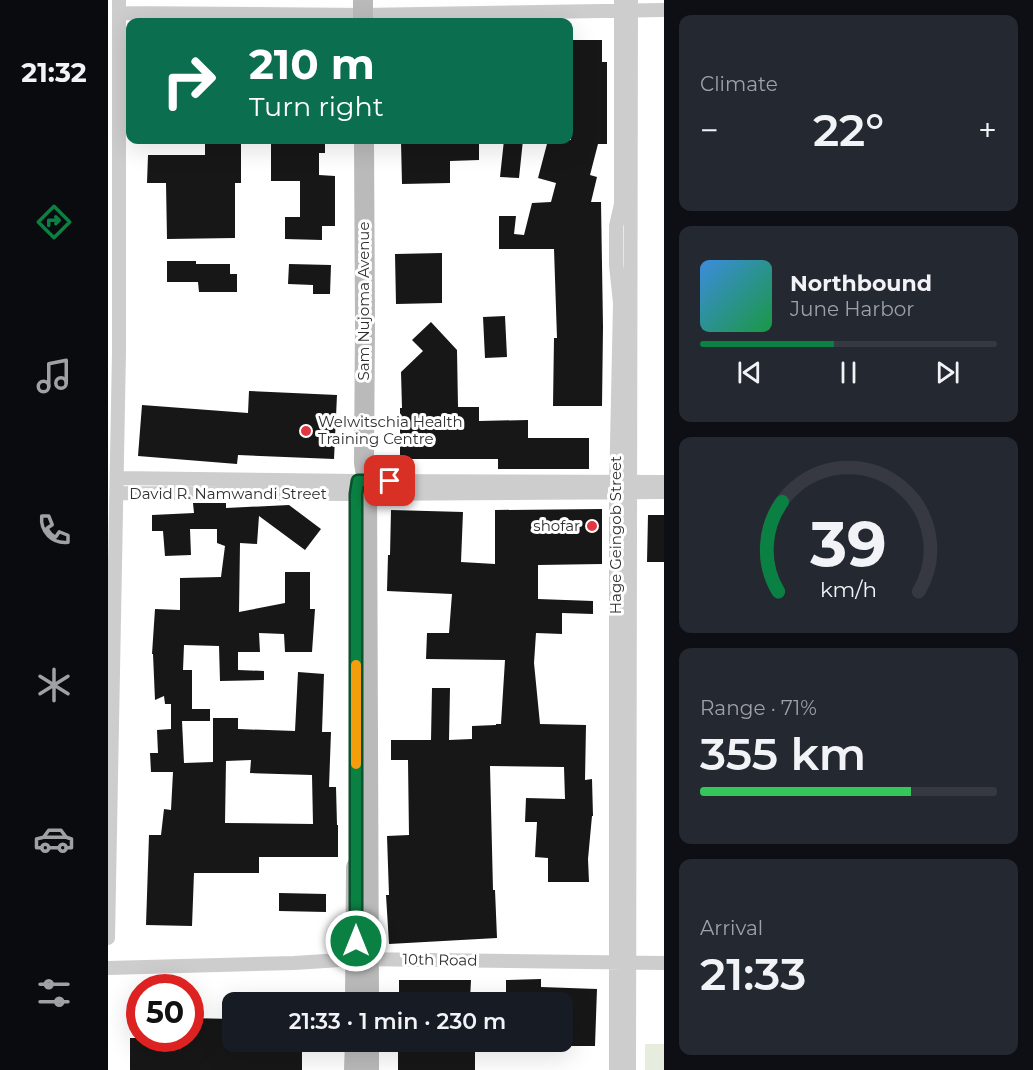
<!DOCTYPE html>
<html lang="en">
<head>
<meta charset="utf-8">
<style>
	body { margin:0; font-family:Montserrat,sans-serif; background:#242831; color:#f1f3f6; height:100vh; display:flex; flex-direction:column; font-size:22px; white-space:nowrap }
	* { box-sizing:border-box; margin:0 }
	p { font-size:20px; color:#9ea1a6 }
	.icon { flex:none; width:33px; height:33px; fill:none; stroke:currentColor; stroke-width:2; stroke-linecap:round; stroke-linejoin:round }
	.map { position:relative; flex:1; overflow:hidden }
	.details { display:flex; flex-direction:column; gap:15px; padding:15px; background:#0d0f14; width:369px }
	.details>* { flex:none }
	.top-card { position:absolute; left:18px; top:18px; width:447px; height:126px; border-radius:12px; box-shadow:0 6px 24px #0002; background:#0b6e4f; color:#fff; overflow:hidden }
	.speed { position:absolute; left:18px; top:974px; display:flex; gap:12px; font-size:30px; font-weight:700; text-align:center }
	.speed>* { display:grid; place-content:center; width:78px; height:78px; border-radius:50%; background:#171b24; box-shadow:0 6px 24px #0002; line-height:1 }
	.speed .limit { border:9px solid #d22; background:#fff; color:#111 }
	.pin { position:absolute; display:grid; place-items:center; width:51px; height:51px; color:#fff; margin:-26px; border-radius:12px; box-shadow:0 3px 9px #0006 }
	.me { position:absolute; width:66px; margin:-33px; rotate:0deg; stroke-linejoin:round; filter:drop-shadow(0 0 4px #0008) }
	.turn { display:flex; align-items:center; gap:21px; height:126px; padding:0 24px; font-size:27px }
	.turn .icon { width:78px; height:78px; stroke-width:2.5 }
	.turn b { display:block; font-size:42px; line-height:51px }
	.big { font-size:45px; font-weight:600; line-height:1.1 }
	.details .card { flex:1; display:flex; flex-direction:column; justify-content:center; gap:9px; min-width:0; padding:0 21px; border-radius:12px; background:#242831 }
	.details .dial { align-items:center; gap:0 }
	.dial svg { height:156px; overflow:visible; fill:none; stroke:#363941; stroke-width:7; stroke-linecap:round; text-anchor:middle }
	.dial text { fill:#f1f3f6; stroke:none }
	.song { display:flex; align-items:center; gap:18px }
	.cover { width:72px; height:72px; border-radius:9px; background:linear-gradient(135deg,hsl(210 70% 55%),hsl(140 70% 35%)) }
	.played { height:6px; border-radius:3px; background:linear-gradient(90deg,#0b8043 45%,#363941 45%) }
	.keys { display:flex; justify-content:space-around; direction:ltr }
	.heat { display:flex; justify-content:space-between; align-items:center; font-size:33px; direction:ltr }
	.charge { height:9px; border-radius:4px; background:linear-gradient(90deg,#34c759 71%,#363941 0) }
	.trip { position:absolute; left:114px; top:992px; width:351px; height:60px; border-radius:12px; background:#171b24; box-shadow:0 6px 24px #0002; font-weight:600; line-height:60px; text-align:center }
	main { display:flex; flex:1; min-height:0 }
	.tab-bar { display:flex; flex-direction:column; width:108px; justify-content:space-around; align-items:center; background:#090b0e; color:#9ea1a6 }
	.tab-bar .icon { width:42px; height:42px }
	.tab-bar .current { color:#0b8043 }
	.tab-bar b { font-size:27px; color:#f1f3f6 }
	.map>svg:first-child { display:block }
</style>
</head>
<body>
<main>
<nav class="tab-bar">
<b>21:32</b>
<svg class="icon current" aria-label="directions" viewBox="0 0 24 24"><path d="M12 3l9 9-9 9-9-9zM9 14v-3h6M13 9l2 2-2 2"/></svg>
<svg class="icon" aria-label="music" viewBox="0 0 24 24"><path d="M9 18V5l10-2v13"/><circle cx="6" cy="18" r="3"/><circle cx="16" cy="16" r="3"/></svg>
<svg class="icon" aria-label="phone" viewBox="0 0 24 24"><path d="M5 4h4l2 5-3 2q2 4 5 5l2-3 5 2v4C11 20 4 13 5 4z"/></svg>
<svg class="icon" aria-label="climate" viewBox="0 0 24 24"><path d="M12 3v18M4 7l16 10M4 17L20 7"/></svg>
<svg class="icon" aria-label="car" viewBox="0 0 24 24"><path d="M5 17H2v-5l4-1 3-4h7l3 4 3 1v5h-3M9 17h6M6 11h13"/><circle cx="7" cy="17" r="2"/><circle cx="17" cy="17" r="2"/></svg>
<svg class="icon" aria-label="filters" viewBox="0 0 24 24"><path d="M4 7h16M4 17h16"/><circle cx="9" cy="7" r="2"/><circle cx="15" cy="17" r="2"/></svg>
</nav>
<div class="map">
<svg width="556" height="1070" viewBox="0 0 556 1070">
	<rect width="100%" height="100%" fill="#fff"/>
	<path fill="#e6edde" d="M537,1044H556V1070H537Z"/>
	<path fill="#171717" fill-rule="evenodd" d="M460,40H494V62H499V144H490L482,175L489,177L483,202H493L495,327L494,406H445L446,338H449L446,249H391V216H408L406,234L416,235L424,203L443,202L448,183L430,178L440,140H463V86H460Z
		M97,140H133V183H127V238L59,239L58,183H39L40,155H97Z
		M163,140L217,141V153H211V175L227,176V226H214V240L177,239V217H192V181H163Z
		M396,140H415L411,178L392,177Z
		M371,141V160L342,161V183L294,184L293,142Z
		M334,253V303L288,304L287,254Z
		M59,261H88V264H122V274H129V292H91L90,282H59Z
		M181,264L223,265L222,294H205V285L180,284Z
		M397,316L399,357L377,358L375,317Z
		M323,322L349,350L350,407H371V421L420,420V438H481V469H390V459H292V408H294L293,372L315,351L304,340Z
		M141,391L229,395L226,459L130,455L129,464L30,456L34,405L140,413Z
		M85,503H118V508L181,505L213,529L197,550L151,516L149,544L132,543L131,612L177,603V572H202V609H207L204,652H177L176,634L151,633L152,652H130V670L156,671V680L112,681L111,646L76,645L75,670H84V709H102V721H74L76,763L105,762V718H130V729L187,731L190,672L216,674L214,732H223L221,787H228L229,825H230V857H151V873H86L84,926L38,925L41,835H53L56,809L63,810L65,772H43L42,753H50L49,730L63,729V704H57L56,696L47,700L45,654H44L47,609L72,610V578L113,577L117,546L109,543V529H82L83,555L57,556L55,531H44V515L86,513ZM143,760L142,773L204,775L205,824L117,823L118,761Z
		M494,509V564L430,565V599L485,601V614L454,613V634L428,633L426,663L432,724L478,725L477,780L484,779L485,816H484L480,859L481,882H440V858L427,857L429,822H417L418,798L457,799L456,767L382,766L385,890H387L389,938L281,944L278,895H281L279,836L301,835L300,760H283V740H323L324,688H342L341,740L364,739V726L388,725V724H393L397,660L318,659L319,633H341L344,594L279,591L280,555H282L283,510L355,512L353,562L387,564V510Z
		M540,515H556V562H539Z
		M171,893L218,894V912L171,911Z
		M433,979V987L489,989L487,1046H454V1002H398V980Z
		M291,980H363L362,1000H310V1002H291Z
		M82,1018L124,1019V1041H194V1070H22V1038H82Z
		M290,1041H310V1049H367V1070H290Z"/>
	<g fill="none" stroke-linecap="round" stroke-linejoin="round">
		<path stroke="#cdcdcd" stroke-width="14" d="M11,13L255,15L556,10
			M9,478L250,481L556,482
			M9,493L248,494L556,492
			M0,938L11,351V0
			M0,968L186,963L248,959L556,963
			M508,1070V492L512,303L508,265V226L513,204V0
			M521,1070C523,713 521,357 523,0"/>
		<path stroke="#bababa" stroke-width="20" d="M255,0V22
			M256,140L257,323L256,463L259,481L261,1002
			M247,1002L248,867
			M246,1070L247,1041
			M261,1070V1041"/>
	</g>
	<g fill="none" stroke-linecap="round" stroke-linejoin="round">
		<defs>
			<path id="route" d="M248,941V494L250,481H282"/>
		</defs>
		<use href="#route" stroke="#07532c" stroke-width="15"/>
		<use href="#route" stroke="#0b8043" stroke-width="10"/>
		<path stroke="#f59e0b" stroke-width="10" d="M248,764V665"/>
	</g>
	<g fill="#e23740" stroke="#fff" stroke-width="2">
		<circle cx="198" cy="431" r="6"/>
		<circle cx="484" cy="526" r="6"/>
	</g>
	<g text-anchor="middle" stroke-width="6" stroke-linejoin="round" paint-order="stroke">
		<g font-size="15" fill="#303030" stroke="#fff">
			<text transform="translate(256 301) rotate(-90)" y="5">Sam Nujoma Avenue</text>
			<text x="120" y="499">David R. Namwandi Street</text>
			<text transform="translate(508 535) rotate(-90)" y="5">Hage Geingob Street</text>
			<text transform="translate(332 960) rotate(1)" y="5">10th Road</text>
		</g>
		<g font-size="15" fill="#303030" stroke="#fff" text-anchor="start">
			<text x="210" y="427">Welwitschia Health<tspan x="210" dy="17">Training Centre</tspan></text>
			<text x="472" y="531" text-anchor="end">shofar</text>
		</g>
	</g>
</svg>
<div class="speed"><div class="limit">50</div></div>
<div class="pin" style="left:282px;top:481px;background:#d93025"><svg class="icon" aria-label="arrive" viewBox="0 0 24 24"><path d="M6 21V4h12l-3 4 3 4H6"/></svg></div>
<svg class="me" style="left:248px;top:941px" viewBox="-20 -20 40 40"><circle r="17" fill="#0b8043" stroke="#fff" stroke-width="3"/><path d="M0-11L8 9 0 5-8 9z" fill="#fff"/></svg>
<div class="trip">21:33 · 1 min · 230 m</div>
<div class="top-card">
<div class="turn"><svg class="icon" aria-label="right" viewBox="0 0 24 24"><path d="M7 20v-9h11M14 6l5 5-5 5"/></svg><div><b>210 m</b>Turn right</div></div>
</div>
</div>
<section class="details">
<div class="card"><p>Climate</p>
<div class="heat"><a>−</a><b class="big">22°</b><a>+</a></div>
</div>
<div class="card">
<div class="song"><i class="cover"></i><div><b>Northbound</b><p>June Harbor</p></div></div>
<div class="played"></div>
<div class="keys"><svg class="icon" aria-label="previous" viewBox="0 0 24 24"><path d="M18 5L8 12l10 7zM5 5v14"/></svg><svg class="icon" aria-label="pause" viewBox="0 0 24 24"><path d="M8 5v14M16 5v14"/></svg><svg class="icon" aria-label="next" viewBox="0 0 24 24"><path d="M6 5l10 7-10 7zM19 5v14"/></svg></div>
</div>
<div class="card dial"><svg viewBox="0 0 100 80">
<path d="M14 69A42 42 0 1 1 86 69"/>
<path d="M14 69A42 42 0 0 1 16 23" stroke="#0b8043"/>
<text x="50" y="56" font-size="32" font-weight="700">39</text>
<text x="50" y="72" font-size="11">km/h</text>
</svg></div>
<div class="card"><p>Range · 71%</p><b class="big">355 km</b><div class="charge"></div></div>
<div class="card"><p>Arrival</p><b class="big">21:33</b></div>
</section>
</main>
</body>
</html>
